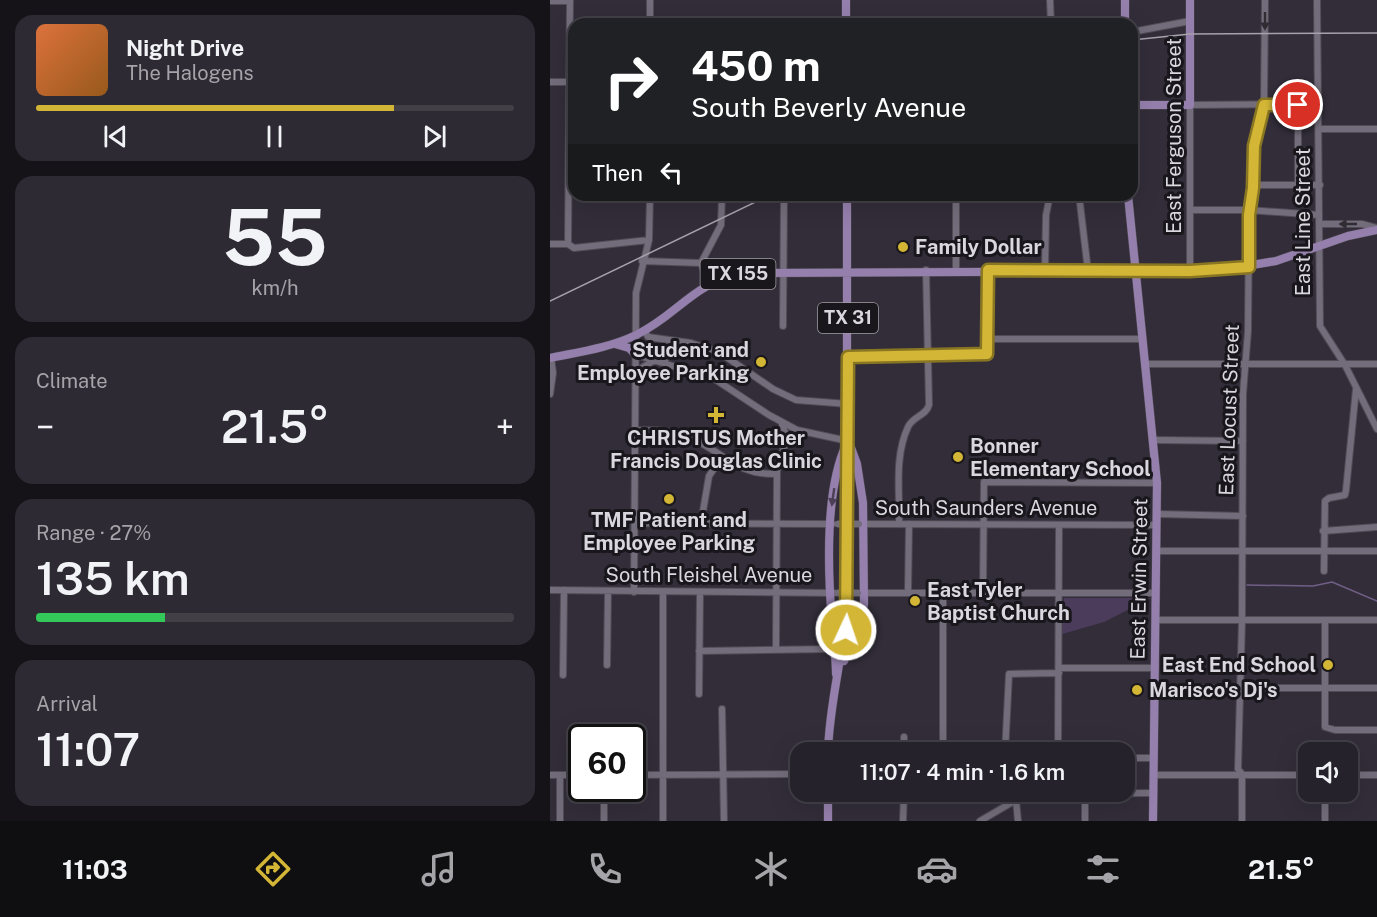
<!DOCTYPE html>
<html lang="en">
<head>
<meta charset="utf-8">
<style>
	body { margin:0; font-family:"Public Sans",sans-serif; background:#2e2a33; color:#f1f3f6; height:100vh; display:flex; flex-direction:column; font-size:22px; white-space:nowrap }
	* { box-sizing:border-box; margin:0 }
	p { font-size:20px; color:#a4a4a9 }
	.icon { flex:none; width:33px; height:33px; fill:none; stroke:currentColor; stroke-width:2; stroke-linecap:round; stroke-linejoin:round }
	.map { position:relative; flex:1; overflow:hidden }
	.drawer { display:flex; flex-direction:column; gap:15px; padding:15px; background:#151318; width:550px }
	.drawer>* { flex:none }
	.guide { position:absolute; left:18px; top:18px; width:570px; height:183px; border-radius:18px; box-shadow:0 6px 24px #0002,0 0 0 2px #423f47; background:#202124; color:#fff; overflow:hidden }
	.tools { position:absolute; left:748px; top:742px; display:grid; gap:12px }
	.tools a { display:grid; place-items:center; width:60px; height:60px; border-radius:12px; background:#26222b; box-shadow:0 6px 24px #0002,0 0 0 2px #423f47; font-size:30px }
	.speed { position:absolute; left:18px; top:724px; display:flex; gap:12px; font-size:30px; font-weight:700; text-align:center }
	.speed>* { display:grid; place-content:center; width:78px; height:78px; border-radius:50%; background:#26222b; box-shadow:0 6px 24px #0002,0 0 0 2px #423f47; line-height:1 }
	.speed .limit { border:3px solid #111; border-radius:9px; background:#fff; color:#111 }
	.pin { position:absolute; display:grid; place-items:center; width:51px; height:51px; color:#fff; margin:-26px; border:3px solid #fff; border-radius:50%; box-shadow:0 2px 6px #0007 }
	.me { position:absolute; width:66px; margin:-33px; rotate:3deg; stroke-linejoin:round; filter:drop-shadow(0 0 4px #0008) }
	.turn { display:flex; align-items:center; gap:21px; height:126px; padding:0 24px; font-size:27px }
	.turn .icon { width:78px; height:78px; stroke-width:2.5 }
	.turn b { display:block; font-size:42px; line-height:51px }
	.then { display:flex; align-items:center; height:57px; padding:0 24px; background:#0003; gap:12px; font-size:22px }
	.big { font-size:45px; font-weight:600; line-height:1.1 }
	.drawer .widget { flex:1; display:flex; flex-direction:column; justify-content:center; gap:9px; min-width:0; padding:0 21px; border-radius:18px; background:#2e2a33 }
	.drawer .dial { align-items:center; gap:0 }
	.dial b { font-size:78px; line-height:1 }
	.song { display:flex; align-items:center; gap:18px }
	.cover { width:72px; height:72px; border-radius:9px; background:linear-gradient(135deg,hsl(20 70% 55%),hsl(30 70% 35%)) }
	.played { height:6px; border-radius:3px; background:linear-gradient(90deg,#d3b635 75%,#423f47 75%) }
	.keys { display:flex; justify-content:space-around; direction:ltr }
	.heat { display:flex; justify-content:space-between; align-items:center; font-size:33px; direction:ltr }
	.charge { height:9px; border-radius:4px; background:linear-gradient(90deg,#34c759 27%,#423f47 0) }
	.trip { position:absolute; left:240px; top:742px; width:345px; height:60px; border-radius:18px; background:#26222b; box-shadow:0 6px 24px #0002,0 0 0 2px #423f47; font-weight:600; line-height:60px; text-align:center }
	.tab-bar { display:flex; height:96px; justify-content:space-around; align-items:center; background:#0f0e11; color:#a4a4a9 }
	.tab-bar .icon { width:42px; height:42px }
	.tab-bar .active { color:#d3b635 }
	.tab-bar b { font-size:27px; color:#f1f3f6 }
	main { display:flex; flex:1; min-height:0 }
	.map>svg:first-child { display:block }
</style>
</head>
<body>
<main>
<section class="drawer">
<div class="widget">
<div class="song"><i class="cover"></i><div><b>Night Drive</b><p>The Halogens</p></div></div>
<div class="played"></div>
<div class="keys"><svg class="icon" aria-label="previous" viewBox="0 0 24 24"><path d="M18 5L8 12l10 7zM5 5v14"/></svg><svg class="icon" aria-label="pause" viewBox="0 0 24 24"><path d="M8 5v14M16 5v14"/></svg><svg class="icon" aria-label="next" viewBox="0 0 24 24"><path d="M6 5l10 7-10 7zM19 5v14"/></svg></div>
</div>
<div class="widget dial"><b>55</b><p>km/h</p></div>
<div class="widget"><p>Climate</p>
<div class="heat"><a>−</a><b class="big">21.5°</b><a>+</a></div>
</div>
<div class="widget"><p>Range · 27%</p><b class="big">135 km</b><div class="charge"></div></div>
<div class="widget"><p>Arrival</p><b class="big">11:07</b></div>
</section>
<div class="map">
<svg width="827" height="821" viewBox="0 0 827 821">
	<rect width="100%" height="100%" fill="#322d39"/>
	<path fill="#4b3c5c" d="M514,598H601L554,622L512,634Z"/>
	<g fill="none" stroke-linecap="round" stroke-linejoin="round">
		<path stroke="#715e86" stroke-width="1.5" d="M697,585L763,586L782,582L827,601"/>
		<defs>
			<path id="minor" d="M500,0L501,24
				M767,0L770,326L795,365L827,429
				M0,1H20
				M100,24V0
				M582,32L640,21
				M0,82H24
				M769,129H827
				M703,185H770
				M748,185V105
				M529,195L538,271
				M406,196L462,195
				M640,210H699L769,215
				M769,224H812L827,228
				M0,244H18L24,248L99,240
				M18,244L20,0
				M92,261L151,263
				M406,270V195
				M495,270L496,215L500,195
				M640,271V105L769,104
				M159,284L151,263L171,225L172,195
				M233,326L234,195
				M95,331L98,337L141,343L169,352L223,389L246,400L298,404
				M437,339H593
				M86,355L163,378L219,415L247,430L298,441
				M298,357L437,354L438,270
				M115,362L119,341
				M596,364H827
				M87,377L90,369L105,360
				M0,394L3,373L1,358
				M86,430C105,430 123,430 141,438C175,453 186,475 226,474
				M603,440L693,441
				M607,514L693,516
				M85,523L282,524
				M151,523L159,476L172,457
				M310,524L607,525
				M349,524C350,492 344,457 358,427C363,416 376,416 379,405L376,270
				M773,531L827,527
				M607,551H827
				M774,571L775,501L779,498L795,495L796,490L806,389
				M0,590L284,593
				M84,592L86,293L99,240L100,195
				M310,593H606
				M358,593L359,524
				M393,593V753
				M433,593L434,482L607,483
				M606,620H827
				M775,620V727L785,730H827
				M226,650L227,470L237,437L231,422
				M149,651L284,649
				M57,665L58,591
				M509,668H605
				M13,675L14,590
				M605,688H827
				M149,694L150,593
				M172,709L174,821
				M354,737V753
				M455,753L459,674L509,673
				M508,753L509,525
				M574,758H603
				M0,775H32
				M10,775V821
				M82,775L250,774
				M603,775H759
				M798,775H827
				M54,789V821
				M535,793V821
				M466,800L468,821
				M113,821V592
				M353,821L354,792
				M430,821L466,800L483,794L603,793
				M692,821V774L688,769L692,620L693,394L698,331L699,215L703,188L704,140L714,105L715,0
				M775,821V792"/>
			<path id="major" d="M296,0V24
				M575,24V0
				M582,105H640V0
				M578,195L607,483L603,821
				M65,344L79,348L86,355
				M0,358C29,352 59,348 86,335C128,315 143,282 194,273L666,271L726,261L798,236L827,230
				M294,661L309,630L314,604L313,503L307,464L300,445
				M286,674C286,657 283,640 282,623C278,573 275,490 296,445
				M278,753C279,701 295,651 297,598V195
				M278,792V821"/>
		</defs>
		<use href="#minor" stroke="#504b55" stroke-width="8"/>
		<use href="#major" stroke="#504b55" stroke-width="9"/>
		<use href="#minor" stroke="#736d7b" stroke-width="6"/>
		<use href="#major" stroke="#9580ad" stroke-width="8"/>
		<path stroke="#a6a1ab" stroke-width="1.5" d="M582,40L640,34L827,33
			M0,301L220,195"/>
		<defs>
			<path id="minor-bridge" d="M287,524H309
				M287,593H308"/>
		</defs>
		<use href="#minor-bridge" stroke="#504b55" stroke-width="8" stroke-linecap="butt"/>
		<use href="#minor-bridge" stroke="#736d7b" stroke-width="6"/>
	</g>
	<defs><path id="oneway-solid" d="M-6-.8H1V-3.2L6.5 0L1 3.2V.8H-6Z" transform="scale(1.5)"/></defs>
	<g fill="#302c34">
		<use href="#oneway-solid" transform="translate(715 21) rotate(90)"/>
		<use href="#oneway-solid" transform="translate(798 224) rotate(180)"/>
	</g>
	<use fill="#4b4056" href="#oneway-solid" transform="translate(283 497) rotate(98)"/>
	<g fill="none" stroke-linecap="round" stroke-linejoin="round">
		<defs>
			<path id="route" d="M296,630L298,357L437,354L438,270L640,271L699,267V215L703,188L704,146L714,105H748"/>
		</defs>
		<use href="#route" stroke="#897622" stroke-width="15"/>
		<use href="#route" stroke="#d3b635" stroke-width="10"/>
	</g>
	<g fill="#d3b635" stroke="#19161c" stroke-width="2">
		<circle cx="353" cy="247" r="6"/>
		<circle cx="211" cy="362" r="6"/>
		<path d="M163 406h6v6h6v6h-6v6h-6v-6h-6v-6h6z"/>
		<circle cx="408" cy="457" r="6"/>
		<circle cx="119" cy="499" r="6"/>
		<circle cx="365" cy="601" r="6"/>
		<circle cx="778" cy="665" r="6"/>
		<circle cx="587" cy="690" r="6"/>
	</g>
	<g text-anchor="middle" stroke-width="6" stroke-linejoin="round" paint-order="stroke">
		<g fill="#19161c" stroke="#a19da4" stroke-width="1.5">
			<rect x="150.5" y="259" width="75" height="30" rx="4.5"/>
			<rect x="268" y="303" width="60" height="30" rx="4.5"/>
		</g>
		<g font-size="18" font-weight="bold" fill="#dbd7df">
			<text x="188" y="280">TX 155</text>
			<text x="298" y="324">TX 31</text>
		</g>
		<g font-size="20" fill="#dbd7df" stroke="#19161c">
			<text transform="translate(624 136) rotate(-90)" y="7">East Ferguson Street</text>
			<text transform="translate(753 222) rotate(-90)" y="7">East Line Street</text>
			<text transform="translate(679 410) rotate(-88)" y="7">East Locust Street</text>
			<text x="436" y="515">South Saunders Avenue</text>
			<text x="159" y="582">South Fleishel Avenue</text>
			<text transform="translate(589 579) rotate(-89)" y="7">East Erwin Street</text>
		</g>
		<g font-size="20" font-weight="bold" fill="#dbd7df" stroke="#19161c" text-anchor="start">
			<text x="365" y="254">Family Dollar</text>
			<text x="199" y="357" text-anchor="end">Student and<tspan x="199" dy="23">Employee Parking</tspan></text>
			<text x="166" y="445" text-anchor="middle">CHRISTUS Mother<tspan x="166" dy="23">Francis Douglas Clinic</tspan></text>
			<text x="420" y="453">Bonner<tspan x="420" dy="23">Elementary School</tspan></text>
			<text x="119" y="527" text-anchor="middle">TMF Patient and<tspan x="119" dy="23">Employee Parking</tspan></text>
			<text x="377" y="597">East Tyler<tspan x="377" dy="23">Baptist Church</tspan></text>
			<text x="766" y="672" text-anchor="end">East End School</text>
			<text x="599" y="697">Marisco's Dj's</text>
		</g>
	</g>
</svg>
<div class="tools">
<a><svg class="icon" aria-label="sound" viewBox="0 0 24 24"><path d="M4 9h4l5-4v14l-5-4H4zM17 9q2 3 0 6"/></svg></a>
</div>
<div class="speed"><div class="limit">60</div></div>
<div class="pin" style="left:748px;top:105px;background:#d93025"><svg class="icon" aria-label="arrive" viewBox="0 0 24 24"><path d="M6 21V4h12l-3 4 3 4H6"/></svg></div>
<svg class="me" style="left:296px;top:630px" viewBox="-20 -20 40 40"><circle r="17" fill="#d3b635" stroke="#fff" stroke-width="3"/><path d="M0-11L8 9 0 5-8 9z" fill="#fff"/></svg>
<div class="trip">11:07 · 4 min · 1.6 km</div>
<div class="guide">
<div class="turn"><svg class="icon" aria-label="right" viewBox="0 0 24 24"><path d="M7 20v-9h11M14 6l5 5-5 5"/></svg><div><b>450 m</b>South Beverly Avenue</div></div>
<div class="then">Then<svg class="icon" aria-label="left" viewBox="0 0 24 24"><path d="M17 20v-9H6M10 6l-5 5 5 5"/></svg></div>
</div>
</div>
</main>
<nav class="tab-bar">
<b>11:03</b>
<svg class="icon active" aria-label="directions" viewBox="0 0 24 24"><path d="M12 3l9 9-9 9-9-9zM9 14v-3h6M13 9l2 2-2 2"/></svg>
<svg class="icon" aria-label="music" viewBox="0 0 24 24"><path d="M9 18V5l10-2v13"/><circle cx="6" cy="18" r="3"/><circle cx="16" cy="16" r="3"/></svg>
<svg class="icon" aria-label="phone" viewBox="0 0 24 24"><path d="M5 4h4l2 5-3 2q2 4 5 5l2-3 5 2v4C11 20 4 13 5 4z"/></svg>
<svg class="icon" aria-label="climate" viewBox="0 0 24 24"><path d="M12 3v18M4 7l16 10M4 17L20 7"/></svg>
<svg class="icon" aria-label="car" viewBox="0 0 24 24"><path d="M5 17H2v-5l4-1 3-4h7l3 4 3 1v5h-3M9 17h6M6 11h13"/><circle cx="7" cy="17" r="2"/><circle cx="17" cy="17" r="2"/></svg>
<svg class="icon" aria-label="filters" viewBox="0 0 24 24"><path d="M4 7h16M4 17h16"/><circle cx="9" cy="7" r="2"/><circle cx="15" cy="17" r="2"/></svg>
<b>21.5°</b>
</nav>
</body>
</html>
